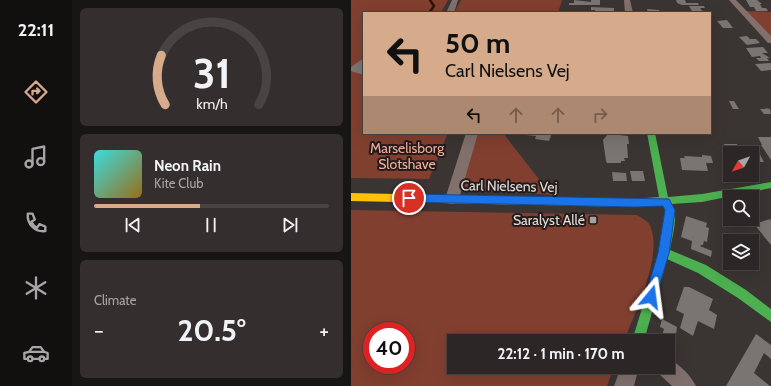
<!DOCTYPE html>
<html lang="en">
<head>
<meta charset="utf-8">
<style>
	body { margin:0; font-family:Cabin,sans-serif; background:#342f2e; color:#f1f3f6; height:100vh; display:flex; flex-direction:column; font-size:15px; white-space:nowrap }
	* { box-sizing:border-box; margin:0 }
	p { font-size:13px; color:#a6a5a7 }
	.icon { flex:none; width:22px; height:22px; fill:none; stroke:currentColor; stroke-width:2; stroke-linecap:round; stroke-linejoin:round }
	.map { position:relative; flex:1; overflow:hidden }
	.details { display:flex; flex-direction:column; gap:8px; padding:8px; background:#181515; width:279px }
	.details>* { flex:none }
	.hud { position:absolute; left:12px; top:12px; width:348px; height:122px; border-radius:0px; box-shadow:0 4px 16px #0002,0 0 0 1px #484443; background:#d6ab8b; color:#111; overflow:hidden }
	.needle { width:26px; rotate:230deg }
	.buttons { position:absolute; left:372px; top:146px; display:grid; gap:8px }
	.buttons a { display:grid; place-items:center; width:36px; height:36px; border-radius:0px; background:#2c2726; box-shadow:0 4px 16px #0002,0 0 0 1px #484443; font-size:20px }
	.speed { position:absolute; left:12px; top:322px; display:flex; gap:8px; font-size:20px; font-weight:700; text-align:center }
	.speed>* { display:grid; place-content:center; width:52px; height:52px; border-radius:50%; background:#2c2726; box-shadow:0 4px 16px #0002,0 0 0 1px #484443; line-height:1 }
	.speed .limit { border:6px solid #d22; background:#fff; color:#111 }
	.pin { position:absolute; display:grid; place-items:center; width:34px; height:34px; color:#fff; margin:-17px; border:2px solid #fff; border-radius:50%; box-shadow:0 1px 4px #0007 }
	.me { position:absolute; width:44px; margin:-22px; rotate:16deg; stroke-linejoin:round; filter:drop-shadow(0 0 3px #0008) }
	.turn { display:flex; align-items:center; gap:14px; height:84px; padding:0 16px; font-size:18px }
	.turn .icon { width:52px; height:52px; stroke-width:2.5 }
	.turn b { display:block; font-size:28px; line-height:34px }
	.lanes { display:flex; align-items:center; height:38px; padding:0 16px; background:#0003; justify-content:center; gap:20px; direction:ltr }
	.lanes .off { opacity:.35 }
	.big { font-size:30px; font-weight:800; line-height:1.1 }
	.details .widget { flex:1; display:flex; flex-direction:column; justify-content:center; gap:6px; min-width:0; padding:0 14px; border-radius:6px; background:#342f2e }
	.details .dial { align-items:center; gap:0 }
	.dial svg { height:104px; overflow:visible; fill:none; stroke:#484443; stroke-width:7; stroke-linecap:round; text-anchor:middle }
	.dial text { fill:#f1f3f6; stroke:none }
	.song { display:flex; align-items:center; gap:12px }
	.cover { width:48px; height:48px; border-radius:6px; background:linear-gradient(135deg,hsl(180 70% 55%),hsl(40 70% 35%)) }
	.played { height:4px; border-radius:2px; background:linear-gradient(90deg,#d6ab8b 45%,#484443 45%) }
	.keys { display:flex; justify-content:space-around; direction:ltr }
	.heat { display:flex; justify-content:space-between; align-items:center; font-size:22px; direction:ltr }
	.trip { position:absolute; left:96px; top:334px; width:228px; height:40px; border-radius:0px; background:#2c2726; box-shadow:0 4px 16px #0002,0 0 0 1px #484443; font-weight:800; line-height:40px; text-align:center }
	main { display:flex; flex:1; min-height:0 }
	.tabs { display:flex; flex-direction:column; width:72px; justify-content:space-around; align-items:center; background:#12100f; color:#a6a5a7 }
	.tabs .icon { width:28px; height:28px }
	.tabs .selected { color:#d6ab8b }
	.tabs b { font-size:18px; color:#f1f3f6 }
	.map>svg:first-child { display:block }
</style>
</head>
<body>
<main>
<nav class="tabs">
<b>22:11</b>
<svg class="icon selected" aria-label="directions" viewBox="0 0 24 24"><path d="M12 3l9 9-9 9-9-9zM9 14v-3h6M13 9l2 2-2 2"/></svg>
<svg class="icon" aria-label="music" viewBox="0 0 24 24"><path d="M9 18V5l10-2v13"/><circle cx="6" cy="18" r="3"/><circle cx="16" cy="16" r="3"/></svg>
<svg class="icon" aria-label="phone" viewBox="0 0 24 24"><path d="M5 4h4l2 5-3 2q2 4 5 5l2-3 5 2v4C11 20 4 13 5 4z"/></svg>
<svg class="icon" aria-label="climate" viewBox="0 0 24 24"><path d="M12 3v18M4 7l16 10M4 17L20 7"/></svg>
<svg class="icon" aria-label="car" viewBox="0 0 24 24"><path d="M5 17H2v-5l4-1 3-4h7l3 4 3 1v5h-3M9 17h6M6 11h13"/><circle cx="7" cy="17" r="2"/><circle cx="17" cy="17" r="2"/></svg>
</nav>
<section class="details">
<div class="widget dial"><svg viewBox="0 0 100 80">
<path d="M14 69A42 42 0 1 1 86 69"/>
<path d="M14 69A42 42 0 0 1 11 31" stroke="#d6ab8b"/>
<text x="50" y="56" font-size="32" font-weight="700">31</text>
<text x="50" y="72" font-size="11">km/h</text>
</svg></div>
<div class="widget">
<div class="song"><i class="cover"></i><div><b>Neon Rain</b><p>Kite Club</p></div></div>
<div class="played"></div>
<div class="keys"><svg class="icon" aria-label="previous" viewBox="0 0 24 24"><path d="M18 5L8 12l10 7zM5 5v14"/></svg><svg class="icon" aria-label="pause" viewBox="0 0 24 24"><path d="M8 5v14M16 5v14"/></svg><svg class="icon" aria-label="next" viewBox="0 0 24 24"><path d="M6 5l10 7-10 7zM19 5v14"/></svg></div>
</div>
<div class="widget"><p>Climate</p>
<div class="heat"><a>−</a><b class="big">20.5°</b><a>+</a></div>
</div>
</section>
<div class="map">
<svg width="420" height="386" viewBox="0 0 420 386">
	<rect width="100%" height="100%" fill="#3a3432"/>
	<path fill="#813f2f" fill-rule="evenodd" d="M0,0H97L90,13H13V133H97L78,179L0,178Z
		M110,0H211L207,13H103Z
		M394,11L420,12V36H418Z
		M125,133H152L191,183L203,195L116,190L111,185Z
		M0,210L286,215C292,219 298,221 300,228C311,258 284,312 273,341H103V367H263L256,386H0ZM21,331H55V365H21Z"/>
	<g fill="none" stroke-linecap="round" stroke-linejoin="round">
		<path stroke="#341007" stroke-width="2.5" d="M78,13L83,6L79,0"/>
	</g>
	<path fill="#7a7573" d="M223,0L240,2V0H249V5H218V3H223Z
		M325,0H334L335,3H347L348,5H331L326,3Z
		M395,0H406L411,4H409L411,8H415L417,11H405L403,7H399Z
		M338,6H353L354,8H349L353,13H342Z
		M240,7L263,8V13L244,12V10H240Z
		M296,9L308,10L309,13H297Z
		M376,20L382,28H372L366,21Z
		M396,36L399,39H405L409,43L396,45L388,37Z
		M412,47L417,53H411L419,58H416L418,61H408L405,58H410L409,56L401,57L395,48Z
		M13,58V75L0,71V67Z
		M420,63V70L410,71L404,64Z
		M378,101H383L388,109H382Z
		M414,108L419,109L420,114H413L409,109H415Z
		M176,133H201L198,141L184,139L185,136L175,135Z
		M257,134H268V135L277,136L278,144H276L277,158H273L274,161H270V163H256L255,161L252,140Z
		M407,137H420V160L410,145H411Z
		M373,144H386L388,149H406L413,162H401V153H379V156Z
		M351,155L360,156L362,163H355L357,171L331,170L329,158H334L333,156L351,157Z
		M279,171H292L294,181H281Z
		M261,172L275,173L276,181H262Z
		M335,216L356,223L355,227L358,228L356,242L353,241L352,245H350L349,246L361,251L360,257L340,249L341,241L330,237Z
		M419,219L420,221V245L403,224Z
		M333,287H338L362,299L358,310L366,315L363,329L347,321L342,336L329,328L333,314L325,310Z
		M311,319L326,327L324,342L311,335L313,329L309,327Z
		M405,334L420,345V359L413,353L403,373L419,386H375Z"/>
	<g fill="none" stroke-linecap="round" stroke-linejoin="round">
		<path fill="#81706b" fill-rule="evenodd" d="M101,0H107L103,13H95Z
			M273,0H279L282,13H274Z
			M378,0H385L420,36V43H417Z
			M115,133H127L108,199L106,203L101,204L96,203L94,199Z
			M317,359C328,363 340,376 345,386H321L308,374L306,367H317Z
			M270,367H288L283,386H263Z"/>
		<path fill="#4caf50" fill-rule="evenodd" d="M296,133H304L317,197L351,194L420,182V188L351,202L321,204C328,217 321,236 319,250L355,265L395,290L420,309V322L387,298L347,273L316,259L293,341H281L308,253L314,217V210L312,205L281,207L278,206L276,203L278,200L281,199L308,197Z"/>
		<path fill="#ffc107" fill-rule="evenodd" d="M0,193L281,199L284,200L286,203L284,206L281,207L0,201Z"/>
	</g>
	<path fill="#1a73e8" stroke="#114b97" d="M58,194L318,199L324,210L321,233L318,253L304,301L300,303L296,301L294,297L307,253L314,210L312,206L284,207L58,202L55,201L53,198L55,195Z"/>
	<rect fill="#a7a09e" stroke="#211b1a" stroke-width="1.5" x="238" y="216" width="8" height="8" rx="2"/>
	<g text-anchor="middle" stroke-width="4" stroke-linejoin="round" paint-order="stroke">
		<g font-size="14" fill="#f2ae9c" stroke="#211b1a">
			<text x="56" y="153">Marselisborg<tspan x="56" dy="16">Slotshave</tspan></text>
		</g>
		<g font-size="14" fill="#e2dad8" stroke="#211b1a">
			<text transform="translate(158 186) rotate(1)" y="5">Carl Nielsens Vej</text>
		</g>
		<g font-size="14" fill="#e2dad8" stroke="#211b1a" text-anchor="end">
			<text x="234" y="225">Saralyst Allé</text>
		</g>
	</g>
</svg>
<div class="buttons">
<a><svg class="needle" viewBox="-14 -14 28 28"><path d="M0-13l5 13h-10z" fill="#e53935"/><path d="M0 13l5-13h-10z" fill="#a6a5a7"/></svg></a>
<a><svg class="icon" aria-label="search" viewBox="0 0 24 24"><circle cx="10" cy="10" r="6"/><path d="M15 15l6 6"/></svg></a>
<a><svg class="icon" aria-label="layers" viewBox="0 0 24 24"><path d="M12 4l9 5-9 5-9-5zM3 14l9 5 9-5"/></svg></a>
</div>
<div class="speed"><div class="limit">40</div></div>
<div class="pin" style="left:58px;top:198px;background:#d93025"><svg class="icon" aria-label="arrive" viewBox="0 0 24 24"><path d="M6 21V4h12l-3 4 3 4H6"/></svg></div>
<svg class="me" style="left:300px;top:297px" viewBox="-20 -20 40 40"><path d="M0-17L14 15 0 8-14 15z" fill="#1a73e8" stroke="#fff" stroke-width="4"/></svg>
<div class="trip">22:12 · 1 min · 170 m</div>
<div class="hud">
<div class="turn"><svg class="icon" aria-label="left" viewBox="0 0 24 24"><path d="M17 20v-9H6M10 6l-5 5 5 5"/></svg><div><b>50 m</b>Carl Nielsens Vej</div></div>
<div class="lanes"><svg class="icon" aria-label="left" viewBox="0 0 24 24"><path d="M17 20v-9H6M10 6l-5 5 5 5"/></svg><svg class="icon off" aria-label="ahead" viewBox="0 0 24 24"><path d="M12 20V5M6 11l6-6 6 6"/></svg><svg class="icon off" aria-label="ahead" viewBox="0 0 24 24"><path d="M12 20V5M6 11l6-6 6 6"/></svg><svg class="icon off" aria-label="right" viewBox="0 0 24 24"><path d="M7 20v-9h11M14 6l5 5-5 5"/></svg></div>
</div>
</div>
</main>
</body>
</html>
